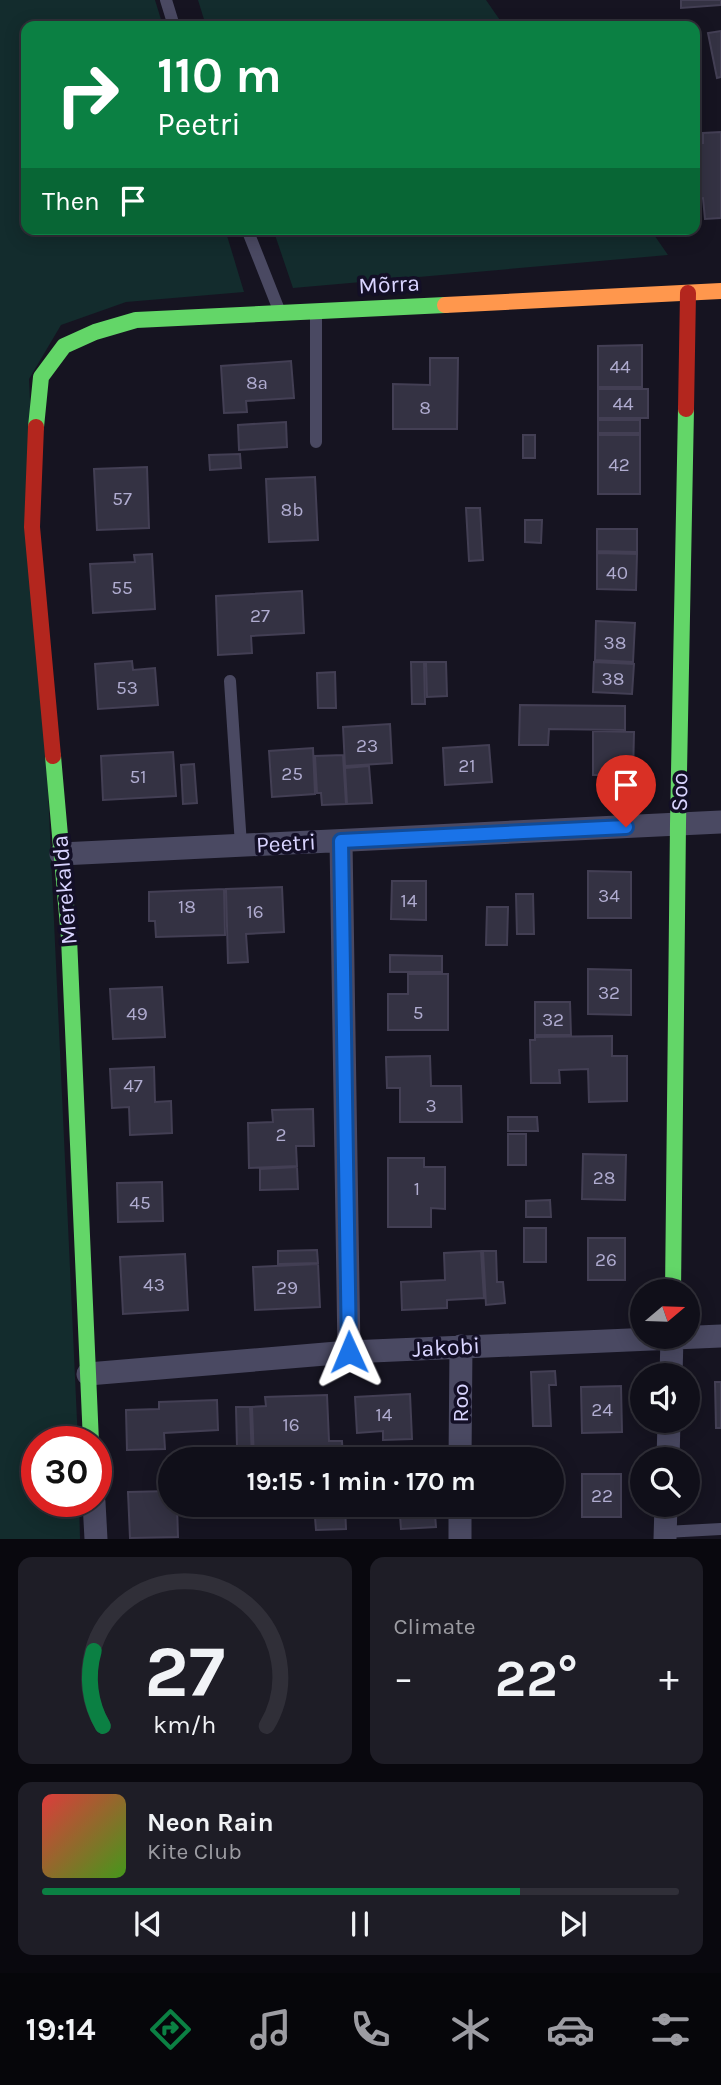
<!DOCTYPE html>
<html lang="en">
<head>
<meta charset="utf-8">
<style>
	body { margin:0; font-family:Karla,sans-serif; background:#1e1d26; color:#f1f3f6; height:100vh; display:flex; flex-direction:column; font-size:26px; white-space:nowrap }
	* { box-sizing:border-box; margin:0 }
	p { font-size:23px; color:#9c9ca2 }
	.icon { flex:none; width:38px; height:38px; fill:none; stroke:currentColor; stroke-width:2; stroke-linecap:round; stroke-linejoin:round }
	.map { position:relative; height:1539px; overflow:hidden }
	.details { display:flex; flex-direction:column; gap:18px; padding:18px; background:#09080e; flex:1 }
	.details>* { flex:none }
	.guide { position:absolute; left:21px; top:21px; width:679px; height:214px; border-radius:14px; box-shadow:0 4px 18px #0003,0 0 0 2px #302f38; background:#0b8043; color:#fff; overflow:hidden }
	.needle { width:46px; rotate:71deg }
	.fabs { position:absolute; left:630px; top:1279px; display:grid; gap:14px }
	.fabs a { display:grid; place-items:center; width:70px; height:70px; border-radius:50%; background:#100f19; box-shadow:0 4px 18px #0003,0 0 0 2px #302f38; font-size:35px }
	.speed { position:absolute; left:21px; top:1426px; display:flex; gap:14px; font-size:35px; font-weight:700; text-align:center }
	.speed>* { display:grid; place-content:center; width:91px; height:91px; border-radius:50%; background:#100f19; box-shadow:0 4px 18px #0003,0 0 0 2px #302f38; line-height:1 }
	.speed .limit { border:10px solid #d22; background:#fff; color:#111 }
	.pin { position:absolute; display:grid; place-items:center; width:60px; height:60px; color:#fff; margin:-72px -30px; border-radius:50% 50% 50% 0; rotate:-45deg; box-shadow:0 0 7px #0007 }
	.pin .icon { rotate:45deg }
	.me { position:absolute; width:77px; margin:-38px; rotate:359deg; stroke-linejoin:round; filter:drop-shadow(0 0 5px #0008) }
	.turn { display:flex; align-items:center; gap:24px; height:147px; padding:0 21px; font-size:32px }
	.turn .icon { width:91px; height:91px; stroke-width:2.5 }
	.turn b { display:block; font-size:49px; line-height:60px }
	.then { display:flex; align-items:center; height:66px; padding:0 21px; background:#0003; gap:14px; font-size:26px }
	.big { font-size:52px; font-weight:700; line-height:1.1 }
	.details .widget { flex:1; display:flex; flex-direction:column; justify-content:center; gap:10px; min-width:0; padding:0 24px; border-radius:14px; background:#1e1d26 }
	.details .dial { align-items:center; gap:0 }
	.dial svg { height:182px; overflow:visible; fill:none; stroke:#302f38; stroke-width:7; stroke-linecap:round; text-anchor:middle }
	.dial text { fill:#f1f3f6; stroke:none }
	.song { display:flex; align-items:center; gap:21px }
	.cover { width:84px; height:84px; border-radius:10px; background:linear-gradient(135deg,hsl(0 70% 55%),hsl(100 70% 35%)) }
	.played { height:7px; border-radius:4px; background:linear-gradient(90deg,#0b8043 75%,#302f38 75%) }
	.keys { display:flex; justify-content:space-around; direction:ltr }
	.heat { display:flex; justify-content:space-between; align-items:center; font-size:38px; direction:ltr }
	.details .tiles { flex:1; display:grid; gap:18px; grid-template-columns:1fr 1fr }
	.widget:last-child { grid-column:span 2 }
	.trip { position:absolute; left:158px; top:1447px; width:406px; height:70px; border-radius:35px; background:#100f19; box-shadow:0 4px 18px #0003,0 0 0 2px #302f38; font-weight:700; line-height:70px; text-align:center }
	.tab-bar { display:flex; height:112px; justify-content:space-around; align-items:center; background:#06060a; color:#9c9ca2 }
	.tab-bar .icon { width:49px; height:49px }
	.tab-bar .on { color:#0b8043 }
	.tab-bar b { font-size:32px; color:#f1f3f6 }
	.map>svg:first-child { display:block }
</style>
</head>
<body>
<div class="map">
<svg width="721" height="1539" viewBox="0 0 721 1539">
	<rect width="100%" height="100%" fill="#161421"/>
	<path fill="#132c2d" d="M0,0H155L163,26H26V229H225L244,292L126,302L61,325L29,379L78,1442H37V1502H79L80,1539H0Z
		M198,0H486L504,26H206Z
		M273,229H650L668,255L293,288Z"/>
	<path fill="#343243" stroke="#433f54" stroke-width="2" d="M681,0H721V5L681,8Z
		M721,31V77L717,78L708,33Z
		M721,132V218L705,219L703,198L695,199V143H703V133Z
		M642,345V387H598V346Z
		M430,358H458L457,429H393V384L430,385Z
		M291,361L294,398L246,401L247,412L224,413L221,366Z
		M598,389H648V418H598Z
		M598,420H640V433H598Z
		M286,422L287,447L239,450L238,425Z
		M523,435H535V458H523Z
		M598,435H640V494H598Z
		M240,454L241,468L210,470L209,455Z
		M147,467L149,528L97,530L94,469Z
		M315,477L318,540L269,542L266,479Z
		M466,508H480L483,560L469,561Z
		M525,520H542L541,543L525,542Z
		M597,529H637V552L597,551Z
		M597,553L637,554L636,590L597,589Z
		M152,554L155,609L93,613L90,564L135,562L134,555Z
		M302,591L304,633L251,636L252,653L218,655L216,596Z
		M596,621L635,623L633,662L595,660Z
		M132,661L133,670L155,668L158,705L98,709L95,664Z
		M411,662H424L425,704H412Z
		M426,662H446L447,696L427,697Z
		M594,662L634,664L632,694L593,692Z
		M335,672L336,708H318L317,673Z
		M520,705L625,706V730L549,729L548,745H519Z
		M390,724L392,763L345,766L343,727Z
		M593,731L634,732L633,775H593Z
		M489,745L492,782L445,785L443,748Z
		M313,748L315,794L272,797L269,751Z
		M173,752L176,796L103,800L101,756Z
		M343,755L346,804L322,805L321,793H317L315,756Z
		M194,764L197,803L183,804L181,765Z
		M369,766L372,803L347,804L345,768Z
		M588,871L631,872V918H588Z
		M392,881H426V920L391,919Z
		M282,887L284,932L246,934L248,962L228,963L226,889Z
		M224,889L225,935L156,937L155,921H149V892Z
		M516,894H533L534,934H517Z
		M487,907H508L507,945H486Z
		M390,955L442,956V972H390Z
		M588,969L631,970V1015L588,1014Z
		M408,974H448V1030H388V994H408Z
		M162,987L165,1037L113,1039L110,989Z
		M535,1002H570L571,1035H535Z
		M612,1036V1056H627V1101L589,1102L588,1069L559,1070L560,1083H531L530,1040H535V1037Z
		M430,1056L431,1086H461L462,1122H400V1088H387L386,1057Z
		M154,1067L155,1102L171,1101L172,1133L130,1135L129,1107L112,1108L110,1069Z
		M313,1109L314,1146H296L297,1166L249,1168L248,1123L273,1122L272,1110Z
		M508,1117H537L538,1131H508Z
		M508,1134H526V1165H508Z
		M583,1154L626,1155L625,1200L582,1199Z
		M388,1158H424V1167H445V1209L431,1208V1227H388Z
		M297,1167L298,1189L260,1190V1169Z
		M162,1182L163,1221L118,1222L117,1183Z
		M550,1200L551,1217H526V1201Z
		M524,1228H546V1262H524Z
		M588,1238H625V1280H588Z
		M317,1250L318,1263L278,1264V1251Z
		M481,1251L484,1298L447,1300V1308L402,1310L401,1282L445,1280L444,1253Z
		M483,1251H496L497,1282H503L505,1303L486,1305Z
		M185,1254L188,1310L123,1314L120,1257Z
		M318,1264L320,1307L255,1310L253,1267Z
		M555,1371L556,1385H549L551,1426H533L531,1372Z
		M715,1382H721V1428H716Z
		M621,1386L622,1432L582,1433L581,1387Z
		M410,1394L412,1439L383,1440V1431L357,1433L355,1397Z
		M327,1395L329,1441H342L343,1460H254L252,1407L266,1406L265,1397Z
		M217,1400L218,1430L164,1433L165,1449L127,1450L126,1410L159,1409V1402Z
		M236,1407H250L252,1460H204L203,1457L222,1456L221,1448L237,1447Z
		M582,1474H621V1517H582Z
		M170,1491V1505H177L178,1537L130,1538L128,1492Z
		M215,1505H246V1516L215,1517Z
		M314,1505H345L346,1529L316,1530Z
		M435,1514L436,1527L401,1529L400,1516Z"/>
	<g fill="none" stroke-linecap="round" stroke-linejoin="round">
		<path stroke="#4a4962" stroke-width="12" d="M166,0L174,26
			M247,229L279,310
			M316,313V442
			M230,681L241,845
			M665,1532L721,1529"/>
		<path stroke="#4a4962" stroke-width="23" d="M341,841L349,1352
			M61,854L721,822
			M88,1374L349,1352L721,1336
			M671,1376L672,1337
			M460,1460L461,1346
			M668,1460L669,1421
			M94,1502L96,1539
			M460,1539V1505
			M665,1539L666,1505"/>
		<path stroke="#63d668" stroke-width="16" d="M36,427L41,377L64,346L95,332L136,320L445,305
			M53,756L69,938L91,1442
			M673,1292L678,824L686,409"/>
		<path stroke="#ff974d" stroke-width="16" d="M445,305L721,291"/>
		<path stroke="#b3261e" stroke-width="16" d="M686,409L688,293
			M36,427L32,527L53,756"/>
	</g>
	<g fill="none" stroke-linecap="round" stroke-linejoin="round">
		<defs>
			<path id="route" d="M349,1352L341,841L626,827"/>
		</defs>
		<use href="#route" stroke="#114b97" stroke-width="18"/>
		<use href="#route" stroke="#1a73e8" stroke-width="12"/>
	</g>
	<g text-anchor="middle" stroke-width="7" stroke-linejoin="round" paint-order="stroke">
		<g font-size="19" fill="#b0acd0">
			<text x="620" y="373">44</text>
			<text x="257" y="389">8a</text>
			<text x="623" y="410">44</text>
			<text x="425" y="414">8</text>
			<text x="619" y="471">42</text>
			<text x="122" y="505">57</text>
			<text x="292" y="516">8b</text>
			<text x="617" y="579">40</text>
			<text x="122" y="594">55</text>
			<text x="260" y="622">27</text>
			<text x="615" y="649">38</text>
			<text x="613" y="685">38</text>
			<text x="127" y="694">53</text>
			<text x="367" y="752">23</text>
			<text x="467" y="772">21</text>
			<text x="292" y="780">25</text>
			<text x="138" y="783">51</text>
			<text x="609" y="902">34</text>
			<text x="409" y="907">14</text>
			<text x="187" y="913">18</text>
			<text x="255" y="918">16</text>
			<text x="609" y="999">32</text>
			<text x="418" y="1019">5</text>
			<text x="137" y="1020">49</text>
			<text x="553" y="1026">32</text>
			<text x="133" y="1092">47</text>
			<text x="431" y="1112">3</text>
			<text x="281" y="1141">2</text>
			<text x="604" y="1184">28</text>
			<text x="417" y="1195">1</text>
			<text x="140" y="1209">45</text>
			<text x="606" y="1266">26</text>
			<text x="154" y="1291">43</text>
			<text x="287" y="1294">29</text>
			<text x="602" y="1416">24</text>
			<text x="384" y="1421">14</text>
			<text x="291" y="1431">16</text>
			<text x="602" y="1502">22</text>
		</g>
		<g font-size="23" fill="#d9d4ff" stroke="#130f26">
			<text transform="translate(389 284) rotate(-3)" y="8">Mõrra</text>
			<text transform="translate(679 792) rotate(-89)" y="8">Soo</text>
			<text transform="translate(286 843) rotate(-3)" y="8">Peetri</text>
			<text transform="translate(64 890) rotate(-95)" y="8">Merekalda</text>
			<text transform="translate(446 1347) rotate(-3)" y="8">Jakobi</text>
			<text transform="translate(460 1403) rotate(-90)" y="8">Roo</text>
		</g>
	</g>
</svg>
<div class="fabs">
<a><svg class="needle" viewBox="-14 -14 28 28"><path d="M0-13l5 13h-10z" fill="#e53935"/><path d="M0 13l5-13h-10z" fill="#9c9ca2"/></svg></a>
<a><svg class="icon" aria-label="sound" viewBox="0 0 24 24"><path d="M4 9h4l5-4v14l-5-4H4zM17 9q2 3 0 6"/></svg></a>
<a><svg class="icon" aria-label="search" viewBox="0 0 24 24"><circle cx="10" cy="10" r="6"/><path d="M15 15l6 6"/></svg></a>
</div>
<div class="speed"><div class="limit">30</div></div>
<div class="pin" style="left:626px;top:827px;background:#d93025"><svg class="icon" aria-label="arrive" viewBox="0 0 24 24"><path d="M6 21V4h12l-3 4 3 4H6"/></svg></div>
<svg class="me" style="left:349px;top:1352px" viewBox="-20 -20 40 40"><path d="M0-17L14 15 0 8-14 15z" fill="#1a73e8" stroke="#fff" stroke-width="4"/></svg>
<div class="trip">19:15 · 1 min · 170 m</div>
<div class="guide">
<div class="turn"><svg class="icon" aria-label="right" viewBox="0 0 24 24"><path d="M7 20v-9h11M14 6l5 5-5 5"/></svg><div><b>110 m</b>Peetri</div></div>
<div class="then">Then<svg class="icon" aria-label="arrive" viewBox="0 0 24 24"><path d="M6 21V4h12l-3 4 3 4H6"/></svg></div>
</div>
</div>
<section class="details">
<div class="tiles">
<div class="widget dial"><svg viewBox="0 0 100 80">
<path d="M14 69A42 42 0 1 1 86 69"/>
<path d="M14 69A42 42 0 0 1 10 36" stroke="#0b8043"/>
<text x="50" y="56" font-size="32" font-weight="700">27</text>
<text x="50" y="72" font-size="11">km/h</text>
</svg></div>
<div class="widget"><p>Climate</p>
<div class="heat"><a>−</a><b class="big">22°</b><a>+</a></div>
</div>
<div class="widget">
<div class="song"><i class="cover"></i><div><b>Neon Rain</b><p>Kite Club</p></div></div>
<div class="played"></div>
<div class="keys"><svg class="icon" aria-label="previous" viewBox="0 0 24 24"><path d="M18 5L8 12l10 7zM5 5v14"/></svg><svg class="icon" aria-label="pause" viewBox="0 0 24 24"><path d="M8 5v14M16 5v14"/></svg><svg class="icon" aria-label="next" viewBox="0 0 24 24"><path d="M6 5l10 7-10 7zM19 5v14"/></svg></div>
</div>
</div>
</section>
<nav class="tab-bar">
<b>19:14</b>
<svg class="icon on" aria-label="directions" viewBox="0 0 24 24"><path d="M12 3l9 9-9 9-9-9zM9 14v-3h6M13 9l2 2-2 2"/></svg>
<svg class="icon" aria-label="music" viewBox="0 0 24 24"><path d="M9 18V5l10-2v13"/><circle cx="6" cy="18" r="3"/><circle cx="16" cy="16" r="3"/></svg>
<svg class="icon" aria-label="phone" viewBox="0 0 24 24"><path d="M5 4h4l2 5-3 2q2 4 5 5l2-3 5 2v4C11 20 4 13 5 4z"/></svg>
<svg class="icon" aria-label="climate" viewBox="0 0 24 24"><path d="M12 3v18M4 7l16 10M4 17L20 7"/></svg>
<svg class="icon" aria-label="car" viewBox="0 0 24 24"><path d="M5 17H2v-5l4-1 3-4h7l3 4 3 1v5h-3M9 17h6M6 11h13"/><circle cx="7" cy="17" r="2"/><circle cx="17" cy="17" r="2"/></svg>
<svg class="icon" aria-label="filters" viewBox="0 0 24 24"><path d="M4 7h16M4 17h16"/><circle cx="9" cy="7" r="2"/><circle cx="15" cy="17" r="2"/></svg>
</nav>
</body>
</html>
